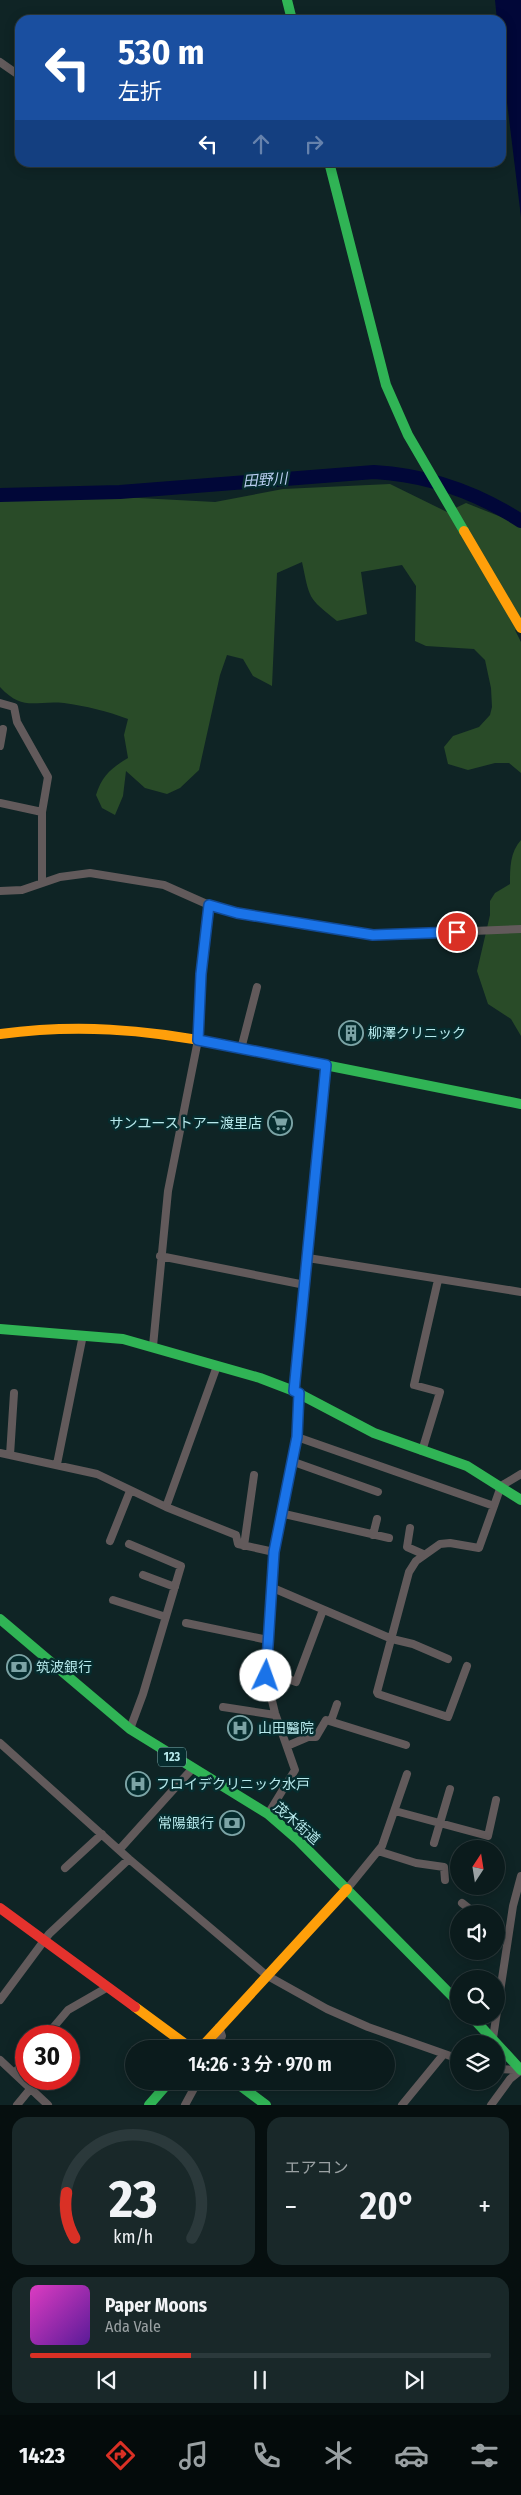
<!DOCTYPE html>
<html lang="ja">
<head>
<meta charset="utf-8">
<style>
	body { margin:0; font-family:"Fira Sans Condensed","Noto Sans JP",sans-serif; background:#192829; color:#f1f3f6; height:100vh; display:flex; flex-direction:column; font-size:19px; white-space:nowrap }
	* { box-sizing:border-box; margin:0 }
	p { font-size:16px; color:#9aa1a3 }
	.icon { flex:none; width:28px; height:28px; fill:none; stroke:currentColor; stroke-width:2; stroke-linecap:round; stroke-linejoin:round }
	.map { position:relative; height:2105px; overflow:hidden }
	.drawer { display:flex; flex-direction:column; gap:12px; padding:12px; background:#060f0f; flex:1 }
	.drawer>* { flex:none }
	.banner { position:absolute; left:15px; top:15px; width:491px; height:152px; border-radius:15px; box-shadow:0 2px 12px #0003,0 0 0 1px #2b393b; background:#1a4fa0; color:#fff; overflow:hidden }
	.needle { width:32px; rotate:12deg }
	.fabs { position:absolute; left:450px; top:1840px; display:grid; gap:10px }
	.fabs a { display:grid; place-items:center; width:55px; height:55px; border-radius:50%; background:#0b1b1c; box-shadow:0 2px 12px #0003,0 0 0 1px #2b393b; font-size:25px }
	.speed { position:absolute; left:15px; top:2025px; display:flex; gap:10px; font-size:25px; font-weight:700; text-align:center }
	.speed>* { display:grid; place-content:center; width:65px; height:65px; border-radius:50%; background:#0b1b1c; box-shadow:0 2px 12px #0003,0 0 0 1px #2b393b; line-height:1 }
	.speed .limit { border:8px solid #d22; background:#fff; color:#111 }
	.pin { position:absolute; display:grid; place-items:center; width:42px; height:42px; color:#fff; margin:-21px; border:2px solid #fff; border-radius:50%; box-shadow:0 1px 5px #0007 }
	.me { position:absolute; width:55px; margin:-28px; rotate:3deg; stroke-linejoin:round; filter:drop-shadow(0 0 4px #0008) }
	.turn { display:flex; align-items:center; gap:18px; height:105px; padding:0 20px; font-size:22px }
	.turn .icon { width:65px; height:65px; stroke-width:2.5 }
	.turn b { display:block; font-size:35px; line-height:42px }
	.lanes { display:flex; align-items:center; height:48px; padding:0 20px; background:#0003; justify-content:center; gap:25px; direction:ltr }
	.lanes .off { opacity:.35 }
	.big { font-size:38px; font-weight:600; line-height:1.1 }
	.drawer .widget { flex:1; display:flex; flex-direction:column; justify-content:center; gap:8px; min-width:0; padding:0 18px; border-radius:15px; background:#192829 }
	.drawer .dial { align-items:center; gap:0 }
	.dial svg { height:130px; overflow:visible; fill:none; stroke:#2b393b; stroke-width:7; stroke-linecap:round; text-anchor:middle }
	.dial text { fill:#f1f3f6; stroke:none }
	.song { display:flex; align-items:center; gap:15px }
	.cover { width:60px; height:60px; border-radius:8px; background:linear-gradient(135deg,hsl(310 70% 55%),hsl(270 70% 35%)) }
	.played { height:5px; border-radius:2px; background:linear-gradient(90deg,#d93025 35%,#2b393b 35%) }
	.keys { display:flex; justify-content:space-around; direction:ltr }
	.heat { display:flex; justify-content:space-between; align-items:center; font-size:28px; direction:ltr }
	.drawer .tiles { flex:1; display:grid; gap:12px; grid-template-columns:1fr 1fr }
	.widget:last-child { grid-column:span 2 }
	.trip { position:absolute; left:125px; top:2040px; width:270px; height:50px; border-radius:25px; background:#0b1b1c; box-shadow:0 2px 12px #0003,0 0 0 1px #2b393b; font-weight:600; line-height:50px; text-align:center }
	.tab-bar { display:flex; height:80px; justify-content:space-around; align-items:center; background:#040b0b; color:#9aa1a3 }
	.tab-bar .icon { width:35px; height:35px }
	.tab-bar .active { color:#d93025 }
	.tab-bar b { font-size:22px; color:#f1f3f6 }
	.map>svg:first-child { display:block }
</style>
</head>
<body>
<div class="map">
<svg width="521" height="2105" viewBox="0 0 521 2105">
	<rect width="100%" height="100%" fill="#0f2425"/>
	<path fill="#294b28" d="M390,484L447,512L466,503L521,525V628L515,630L521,642V773L509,763H495L468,770L448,764L444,747L453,736L479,727L490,715L492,707L491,688L485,660L474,649L426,646L415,641L416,586L402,565L361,572L367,614L337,621C307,597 310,599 302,562L277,573L272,686L253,676L243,659L227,655L220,675L199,770L180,788L167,794L145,788L126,771L123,796L115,815L102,808L96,795C102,776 111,768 128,758L124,735L128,719C107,711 86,706 64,703C35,700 23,712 0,687V500L120,497L215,502L283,489Z
		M521,840V1036L511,1019L488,1004L477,971L490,915V901L495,893L510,884C510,868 510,852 521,840Z"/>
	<path fill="#010738" d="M495,0H521V217L501,53V20H497Z"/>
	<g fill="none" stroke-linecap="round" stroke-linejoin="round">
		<path stroke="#010738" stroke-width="14" d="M0,495L120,492L374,472C427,475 476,492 521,521"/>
		<path stroke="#625a5b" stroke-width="8" d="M0,62L20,76
			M0,703L14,707L17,722L48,777L42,812
			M0,746L3,729
			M0,803L42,812V883
			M0,891L22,890L60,877L90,873L164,885L209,905L237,913L373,935L521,929
			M241,1049L257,987
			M160,1256L305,1285
			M308,1258L521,1292
			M153,1346L168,1191L198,1040L201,973L209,905
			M294,1391L325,1065
			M297,1437L494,1506L501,1486L521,1474
			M422,1451L440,1392L414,1385L438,1280
			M0,1453L97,1474L166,1507L236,1535L238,1544L274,1552
			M10,1455L14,1393
			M291,1461L378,1492
			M57,1464L83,1335
			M166,1507L217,1366
			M280,1513L389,1538
			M410,1528L407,1547L423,1554
			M373,1535L377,1519
			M110,1541L130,1491
			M129,1544L181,1566L143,1694L130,1729
			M244,1546L254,1475
			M143,1575L175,1587
			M273,1588L392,1639L413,1644L448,1659
			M113,1600L166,1617
			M186,1623L268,1640
			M267,1664L281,1676L296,1682L323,1610
			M467,1666L448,1717L378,1694L377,1692L409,1572L416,1561L440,1544L450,1543L479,1548L494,1506
			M243,1671L266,1676
			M223,1707L275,1715
			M331,1721L337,1704
			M0,1743L129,1859L266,1975L327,2009L368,2027L459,2059
			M287,1746L308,1737H316L326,1720L406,1745
			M395,1811L488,1836L496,1800
			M268,1814L295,1770L275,1713L266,1676L274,1552L297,1437L299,1393
			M434,1843L450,1789
			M119,1850L192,1769
			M378,1851L416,1863L444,1867L445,1880
			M65,1868L102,1834
			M347,1889L382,1846L407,1774
			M462,1903L476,1914
			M496,1930L508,1938
			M0,2000L49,1934L129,1859
			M46,2036L68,2010L108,1987
			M493,2038L513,1906L521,1876
			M216,2049L222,2036L219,2027
			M0,2060L48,2105
			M496,2069L519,2070
			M15,2073L26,2059
			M17,2105L31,2088
			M185,2105L198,2081
			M402,2105L443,2055
			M491,2105L510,2079L521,2070"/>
		<path stroke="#30b455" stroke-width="10" d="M287,0L292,20
			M329,162L386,385L408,435L464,531
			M219,1044L521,1104
			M0,1329L123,1339L260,1378L294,1391L374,1433L467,1466L521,1500
			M0,1619L130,1729L268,1814L298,1840L459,2003
			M471,2016L521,2070
			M234,2081L266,2105
			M149,2105L170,2081"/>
		<path stroke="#ff9f0a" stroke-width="10" d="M464,531L521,628
			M0,1034C76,1024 144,1029 219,1044
			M135,2007L192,2049
			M200,2049L347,1889"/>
		<path stroke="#e5322d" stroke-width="10" d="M0,1908L135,2007"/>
	</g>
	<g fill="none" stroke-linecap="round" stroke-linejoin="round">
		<defs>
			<path id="route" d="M266,1676L274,1552L297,1437L299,1393L294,1391L326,1065L198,1040L201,974L209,905L237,913L373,935L457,932"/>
		</defs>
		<use href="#route" stroke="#114b97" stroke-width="12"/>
		<use href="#route" stroke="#1a73e8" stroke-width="9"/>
	</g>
	<defs>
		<symbol id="building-ring" viewBox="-11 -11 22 22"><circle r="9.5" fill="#062c2e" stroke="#7ca4a6" stroke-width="1.5"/><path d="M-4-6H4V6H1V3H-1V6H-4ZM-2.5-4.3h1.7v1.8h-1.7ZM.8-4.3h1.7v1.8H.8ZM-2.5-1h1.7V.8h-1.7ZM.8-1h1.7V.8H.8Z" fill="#7ca4a6"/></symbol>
		<symbol id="supermarket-ring" viewBox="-11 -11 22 22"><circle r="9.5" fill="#062c2e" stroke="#7ca4a6" stroke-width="1.5"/><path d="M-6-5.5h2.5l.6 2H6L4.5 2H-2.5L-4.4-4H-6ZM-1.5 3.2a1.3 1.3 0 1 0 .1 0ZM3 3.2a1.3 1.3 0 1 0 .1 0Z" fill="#7ca4a6"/></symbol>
		<symbol id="bank-ring" viewBox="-11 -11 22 22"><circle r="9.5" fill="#062c2e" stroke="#7ca4a6" stroke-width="1.5"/><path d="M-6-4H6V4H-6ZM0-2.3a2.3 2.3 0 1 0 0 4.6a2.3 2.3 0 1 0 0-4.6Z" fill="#7ca4a6"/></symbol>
		<symbol id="hospital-ring" viewBox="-11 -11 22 22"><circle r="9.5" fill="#062c2e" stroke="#7ca4a6" stroke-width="1.5"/><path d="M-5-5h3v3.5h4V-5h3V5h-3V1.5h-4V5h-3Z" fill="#7ca4a6"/></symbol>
	</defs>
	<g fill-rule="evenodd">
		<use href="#building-ring" x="337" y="1019" width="28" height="28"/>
		<use href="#supermarket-ring" x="266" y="1109" width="28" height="28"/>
		<use href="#bank-ring" x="5" y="1653" width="28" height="28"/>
		<use href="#hospital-ring" x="226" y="1714" width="28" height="28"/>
		<use href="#hospital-ring" x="124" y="1770" width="28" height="28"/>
		<use href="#bank-ring" x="218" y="1809" width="28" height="28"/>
	</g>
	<g text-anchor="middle" stroke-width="5" stroke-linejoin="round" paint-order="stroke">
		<rect fill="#062c2e" stroke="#82b0b3" stroke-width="1" x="158" y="1747.5" width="28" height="19" rx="4"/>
		<g font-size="12" font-weight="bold" fill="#b7e9ec">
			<text x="172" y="1761">123</text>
		</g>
		<g font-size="14" fill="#b7e9ec" stroke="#062c2e" text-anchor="start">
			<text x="368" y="1038">柳澤クリニック</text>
			<text x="262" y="1128" text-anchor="end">サンユーストアー渡里店</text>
			<text x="36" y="1672">筑波銀行</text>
			<text x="258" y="1733">山田醫院</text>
			<text x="156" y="1789">フロイデクリニック水戸</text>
			<text x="214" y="1828" text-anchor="end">常陽銀行</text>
		</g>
		<g font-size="14" fill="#b7e9ec" stroke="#062c2e">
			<text transform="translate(297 1823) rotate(41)" y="5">茂木街道</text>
		</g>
		<g font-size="15" font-style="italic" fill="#b9cdf0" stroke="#062c2e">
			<text transform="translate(265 480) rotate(-4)" y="5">田野川</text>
		</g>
	</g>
</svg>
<div class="fabs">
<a><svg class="needle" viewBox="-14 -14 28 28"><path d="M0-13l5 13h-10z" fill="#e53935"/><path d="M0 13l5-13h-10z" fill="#9aa1a3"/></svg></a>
<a><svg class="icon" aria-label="sound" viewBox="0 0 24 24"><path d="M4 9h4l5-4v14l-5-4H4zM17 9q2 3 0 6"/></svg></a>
<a><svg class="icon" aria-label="search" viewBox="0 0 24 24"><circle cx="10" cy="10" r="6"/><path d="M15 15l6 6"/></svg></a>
<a><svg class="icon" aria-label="layers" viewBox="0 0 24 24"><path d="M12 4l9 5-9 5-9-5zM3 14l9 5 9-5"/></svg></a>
</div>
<div class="speed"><div class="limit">30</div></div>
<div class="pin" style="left:457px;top:932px;background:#d93025"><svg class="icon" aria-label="arrive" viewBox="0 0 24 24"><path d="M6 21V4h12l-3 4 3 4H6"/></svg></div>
<svg class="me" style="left:266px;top:1676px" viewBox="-20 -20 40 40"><circle r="19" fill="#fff"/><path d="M0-13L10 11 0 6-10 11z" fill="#1a73e8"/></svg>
<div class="trip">14:26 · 3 分 · 970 m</div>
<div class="banner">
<div class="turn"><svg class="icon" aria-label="left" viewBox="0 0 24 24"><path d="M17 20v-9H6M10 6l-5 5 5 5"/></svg><div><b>530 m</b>左折</div></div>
<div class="lanes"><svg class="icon" aria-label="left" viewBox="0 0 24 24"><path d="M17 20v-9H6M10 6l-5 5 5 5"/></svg><svg class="icon off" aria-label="ahead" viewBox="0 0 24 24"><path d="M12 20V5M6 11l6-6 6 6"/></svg><svg class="icon off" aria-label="right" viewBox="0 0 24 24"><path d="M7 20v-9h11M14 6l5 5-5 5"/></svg></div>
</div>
</div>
<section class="drawer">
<div class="tiles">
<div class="widget dial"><svg viewBox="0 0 100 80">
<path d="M14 69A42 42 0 1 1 86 69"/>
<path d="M14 69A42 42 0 0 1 9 41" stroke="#d93025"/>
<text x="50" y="56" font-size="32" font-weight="700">23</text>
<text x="50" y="72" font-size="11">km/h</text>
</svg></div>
<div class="widget"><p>エアコン</p>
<div class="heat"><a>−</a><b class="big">20°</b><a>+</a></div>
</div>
<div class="widget">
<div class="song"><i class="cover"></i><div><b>Paper Moons</b><p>Ada Vale</p></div></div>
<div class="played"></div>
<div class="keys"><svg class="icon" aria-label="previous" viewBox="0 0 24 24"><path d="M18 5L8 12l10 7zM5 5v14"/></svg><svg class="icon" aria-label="pause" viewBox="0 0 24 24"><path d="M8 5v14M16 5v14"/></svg><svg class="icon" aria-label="next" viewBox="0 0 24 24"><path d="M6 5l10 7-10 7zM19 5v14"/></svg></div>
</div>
</div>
</section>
<nav class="tab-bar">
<b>14:23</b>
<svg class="icon active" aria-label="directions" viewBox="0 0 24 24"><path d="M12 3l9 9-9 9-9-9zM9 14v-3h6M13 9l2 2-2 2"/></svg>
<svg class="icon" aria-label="music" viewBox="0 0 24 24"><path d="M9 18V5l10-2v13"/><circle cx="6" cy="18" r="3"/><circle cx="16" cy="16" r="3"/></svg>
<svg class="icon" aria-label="phone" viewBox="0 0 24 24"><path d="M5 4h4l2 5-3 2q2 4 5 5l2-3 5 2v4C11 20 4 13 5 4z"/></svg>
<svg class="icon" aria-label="climate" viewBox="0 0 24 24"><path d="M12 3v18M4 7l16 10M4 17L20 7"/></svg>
<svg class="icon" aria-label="car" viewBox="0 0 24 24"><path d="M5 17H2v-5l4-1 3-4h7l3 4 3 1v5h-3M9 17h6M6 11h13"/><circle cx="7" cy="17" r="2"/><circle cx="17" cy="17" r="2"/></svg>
<svg class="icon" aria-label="filters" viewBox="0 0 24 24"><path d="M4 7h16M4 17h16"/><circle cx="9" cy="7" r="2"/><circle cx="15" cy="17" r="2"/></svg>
</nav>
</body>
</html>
